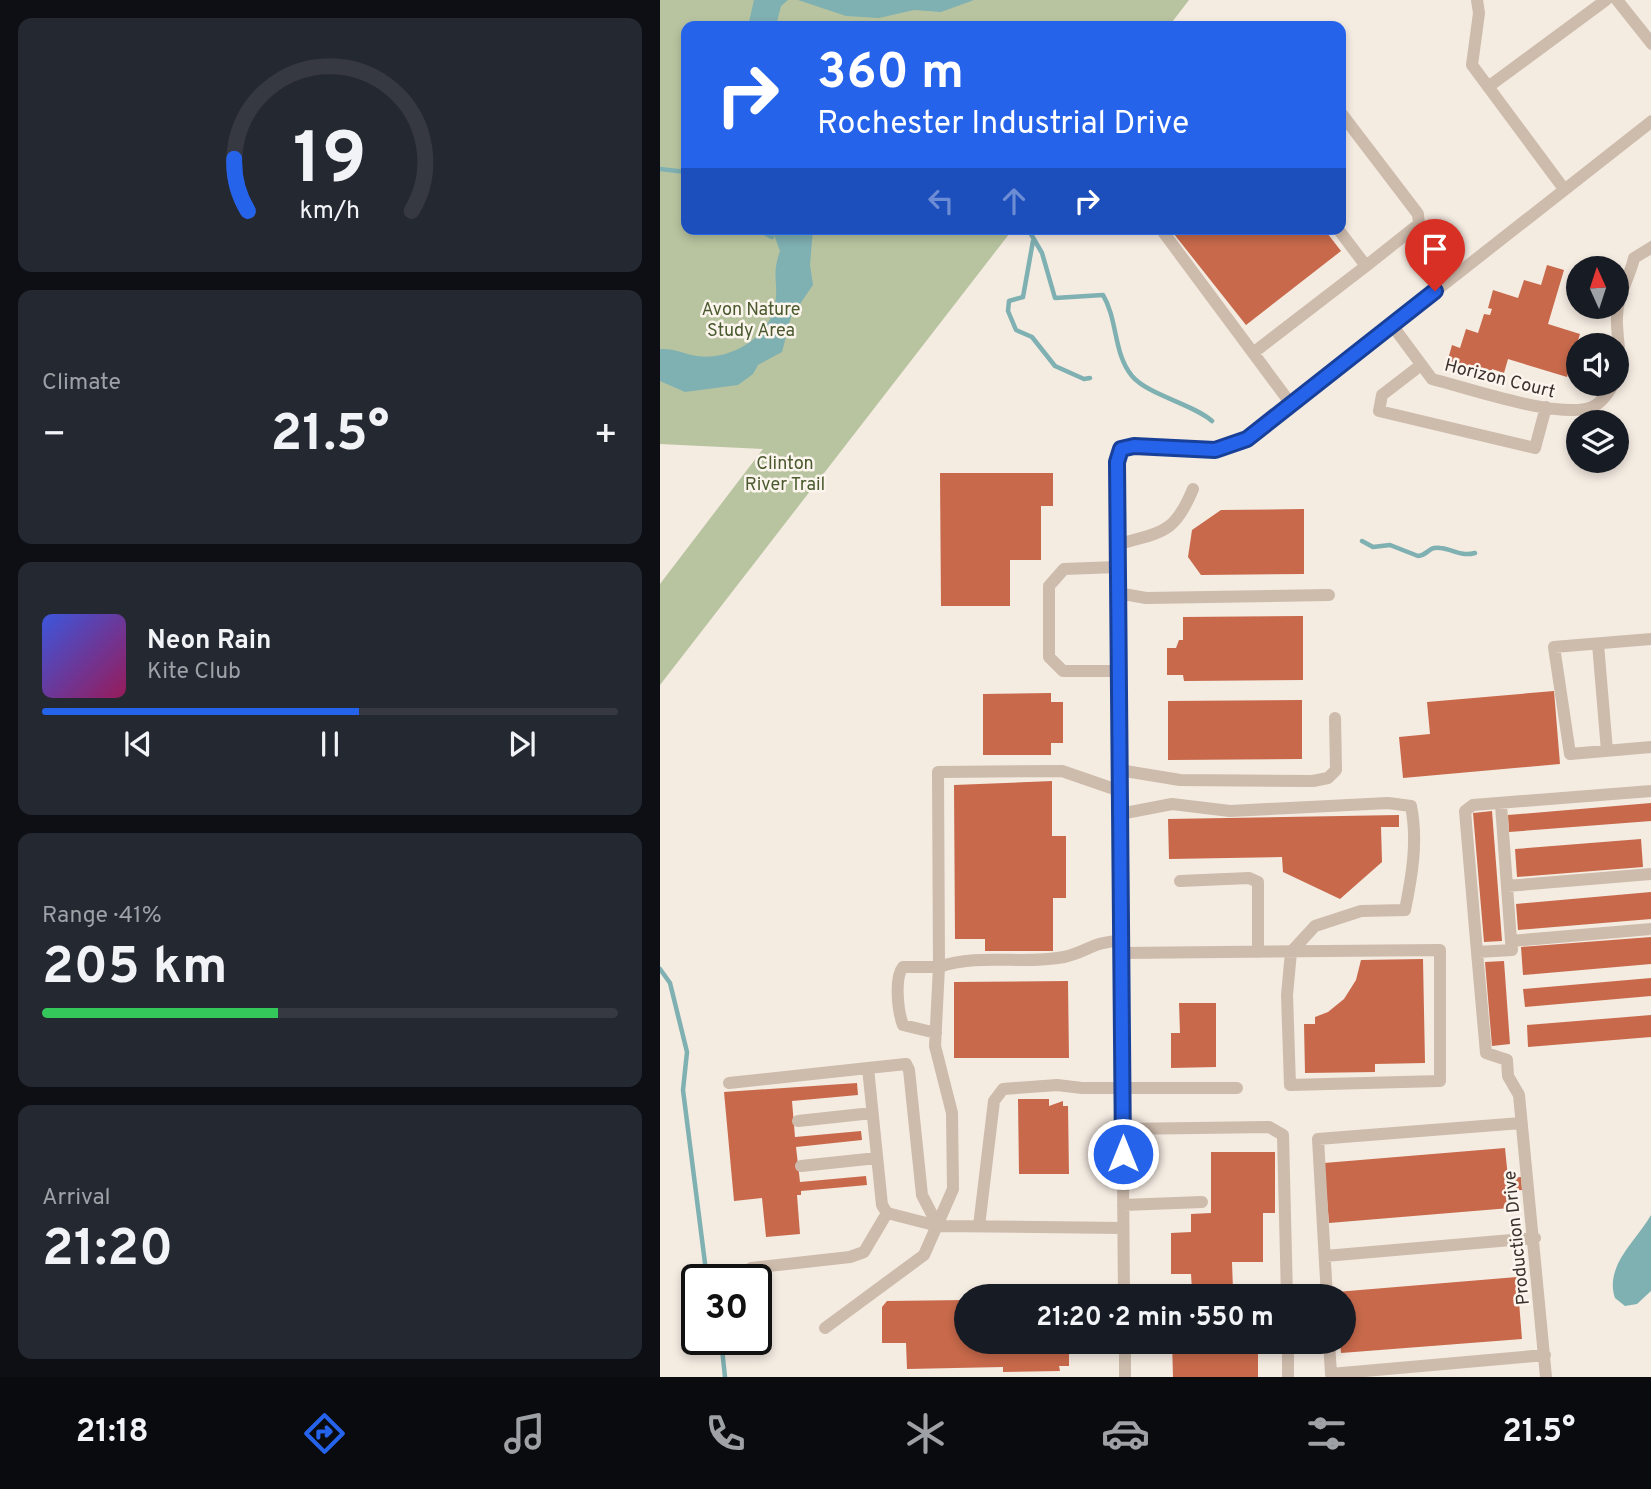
<!DOCTYPE html>
<html lang="en">
<head>
<meta charset="utf-8">
<style>
	body { margin:0; font-family:Overpass,sans-serif; background:#242831; color:#f1f3f6; height:100vh; display:flex; flex-direction:column; font-size:26px; white-space:nowrap }
	* { box-sizing:border-box; margin:0 }
	p { font-size:23px; color:#9ea1a6 }
	.icon { flex:none; width:38px; height:38px; fill:none; stroke:currentColor; stroke-width:2; stroke-linecap:round; stroke-linejoin:round }
	.map { position:relative; flex:1; overflow:hidden }
	.sheet { display:flex; flex-direction:column; gap:18px; padding:18px; background:#0d0f14; width:660px }
	.sheet>* { flex:none }
	.banner { position:absolute; left:21px; top:21px; width:665px; height:214px; border-radius:14px; box-shadow:0 4px 10px #0003; background:#2563eb; color:#fff; overflow:hidden }
	.needle { width:46px; rotate:357deg }
	.controls { position:absolute; left:906px; top:256px; display:grid; gap:14px }
	.controls a { display:grid; place-items:center; width:63px; height:63px; border-radius:50%; background:#171b24; box-shadow:0 4px 10px #0003; font-size:35px }
	.speed { position:absolute; left:21px; top:1264px; display:flex; gap:14px; font-size:35px; font-weight:700; text-align:center }
	.speed>* { display:grid; place-content:center; width:91px; height:91px; border-radius:50%; background:#171b24; box-shadow:0 4px 10px #0003; line-height:1 }
	.speed .limit { border:4px solid #111; border-radius:10px; background:#fff; color:#111 }
	.pin { position:absolute; display:grid; place-items:center; width:60px; height:60px; color:#fff; margin:-72px -30px; border-radius:50% 50% 50% 0; rotate:-45deg; box-shadow:0 0 7px #0007 }
	.pin .icon { rotate:45deg }
	.me { position:absolute; width:77px; margin:-38px; rotate:0deg; stroke-linejoin:round; filter:drop-shadow(0 0 5px #0008) }
	.turn { display:flex; align-items:center; gap:24px; height:147px; padding:0 21px; font-size:32px }
	.turn .icon { width:91px; height:91px; stroke-width:2.5 }
	.turn b { display:block; font-size:49px; line-height:60px }
	.lanes { display:flex; align-items:center; height:66px; padding:0 21px; background:#0003; justify-content:center; gap:35px; direction:ltr }
	.lanes .off { opacity:.35 }
	.big { font-size:52px; font-weight:700; line-height:1.1 }
	.sheet .card { flex:1; display:flex; flex-direction:column; justify-content:center; gap:10px; min-width:0; padding:0 24px; border-radius:14px; background:#242831 }
	.sheet .dial { align-items:center; gap:0 }
	.dial svg { height:182px; overflow:visible; fill:none; stroke:#363941; stroke-width:7; stroke-linecap:round; text-anchor:middle }
	.dial text { fill:#f1f3f6; stroke:none }
	.song { display:flex; align-items:center; gap:21px }
	.cover { width:84px; height:84px; border-radius:10px; background:linear-gradient(135deg,hsl(230 70% 55%),hsl(330 70% 35%)) }
	.played { height:7px; border-radius:4px; background:linear-gradient(90deg,#2563eb 55%,#363941 55%) }
	.keys { display:flex; justify-content:space-around; direction:ltr }
	.heat { display:flex; justify-content:space-between; align-items:center; font-size:38px; direction:ltr }
	.charge { height:10px; border-radius:5px; background:linear-gradient(90deg,#34c759 41%,#363941 0) }
	.trip { position:absolute; left:294px; top:1284px; width:402px; height:70px; border-radius:35px; background:#171b24; box-shadow:0 4px 10px #0003; font-weight:700; line-height:70px; text-align:center }
	.menu { display:flex; height:112px; justify-content:space-around; align-items:center; background:#090b0e; color:#9ea1a6 }
	.menu .icon { width:49px; height:49px }
	.menu .selected { color:#2563eb }
	.menu b { font-size:32px; color:#f1f3f6 }
	main { display:flex; flex:1; min-height:0 }
	.map>svg:first-child { display:block }
</style>
</head>
<body>
<main>
<section class="sheet">
<div class="card dial"><svg viewBox="0 0 100 80">
<path d="M14 69A42 42 0 1 1 86 69"/>
<path d="M14 69A42 42 0 0 1 8 46" stroke="#2563eb"/>
<text x="50" y="56" font-size="32" font-weight="700">19</text>
<text x="50" y="72" font-size="11">km/h</text>
</svg></div>
<div class="card"><p>Climate</p>
<div class="heat"><a>−</a><b class="big">21.5°</b><a>+</a></div>
</div>
<div class="card">
<div class="song"><i class="cover"></i><div><b>Neon Rain</b><p>Kite Club</p></div></div>
<div class="played"></div>
<div class="keys"><svg class="icon" aria-label="previous" viewBox="0 0 24 24"><path d="M18 5L8 12l10 7zM5 5v14"/></svg><svg class="icon" aria-label="pause" viewBox="0 0 24 24"><path d="M8 5v14M16 5v14"/></svg><svg class="icon" aria-label="next" viewBox="0 0 24 24"><path d="M6 5l10 7-10 7zM19 5v14"/></svg></div>
</div>
<div class="card"><p>Range · 41%</p><b class="big">205 km</b><div class="charge"></div></div>
<div class="card"><p>Arrival</p><b class="big">21:20</b></div>
</section>
<div class="map">
<svg width="992" height="1377" viewBox="0 0 992 1377">
	<rect width="100%" height="100%" fill="#f4ebe1"/>
	<path fill="#b8c4a0" d="M0,0H529L509,26H26V229H353L0,685V584L103,449L0,444Z"/>
	<path fill="#7fb0b2" d="M94,0H128L121,6L116,26H88Z
		M138,0H314L281,12L254,10L219,18L186,16Z
		M112,229H153L150,265L153,285L131,317L122,352L98,365L93,374L78,385L25,392L0,381V349C14,348 24,354 37,356C69,361 110,338 115,304C119,282 111,277 120,251Z
		M991,1215V1291L977,1304L965,1306L955,1298C944,1266 977,1240 991,1215Z"/>
	<g fill="none" stroke-linecap="round" stroke-linejoin="round">
		<path stroke="#7fb0b2" stroke-width="4.5" d="M0,169L26,172
			M97,229L112,237
			M368,229L382,253L395,298L443,295C458,320 453,353 472,376C488,395 533,404 552,421
			M373,241L363,297L349,301L348,311L356,330L372,337L395,366L424,379L430,378
			M702,541L713,547L730,545L758,556C768,555 769,546 780,548C793,549 800,557 815,553
			M0,969L10,983L27,1052L23,1090L47,1279
			M61,1339L65,1377"/>
	</g>
	<path fill="#c8694b" d="M510,229H664L681,251L586,325Z
		M887,265L904,270L888,324L920,334L907,377L848,359L844,373L832,369L830,375L787,363L792,345L800,348L806,329L818,333L824,314L830,315L832,309L828,308L833,290L858,298L864,280L881,285Z
		M280,473H393V506H381V560H350V606H281Z
		M644,509V574L541,575L528,557L532,530L561,510Z
		M643,616V680L524,681L523,675H507V648H516L519,640H523V617Z
		M894,691L900,764L743,778L739,737L770,734L767,702Z
		M391,693V702H403V743H391V755H323V694Z
		M642,700V759L508,760V701Z
		M392,781V836H406V898H393V951H325V939H295L294,785Z
		M992,803V821L849,832L848,815Z
		M832,811L842,941L824,942L813,813Z
		M739,815V827H721L722,862L680,899L623,872L622,857L509,859L508,819Z
		M981,839L983,867L857,877L855,849Z
		M992,892V919L858,930L856,904Z
		M992,937V964L863,975L861,947Z
		M763,959L765,1063L715,1064V1072L645,1073L644,1024H655V1017L668,1012L684,999L696,980L701,960Z
		M844,961L850,1044L832,1046L825,962Z
		M992,978V996L865,1007L863,989Z
		M408,981L409,1058H294V982Z
		M519,1003H556V1067L511,1068V1033H520Z
		M992,1015V1037L868,1047L867,1025Z
		M197,1083L198,1095L132,1101L135,1137L201,1131L202,1140L136,1147L140,1182L206,1176L207,1185L141,1191V1195H137L140,1234L106,1237L102,1198L74,1201L64,1092Z
		M358,1099H389V1106L403,1101V1106H408L409,1174H359Z
		M845,1148L848,1178L861,1177L862,1190L849,1191L850,1208L669,1223L664,1163Z
		M551,1152H615V1213H603V1262H572L573,1290H532L531,1274H511V1233L531,1232V1214L551,1213Z
		M857,1277L862,1339L681,1353L680,1342H684V1297H676V1292Z
		M312,1288H342V1297H312Z
		M306,1300V1342H409V1366H399L400,1371L343,1372V1367L247,1369L246,1343H222V1307L227,1301Z
		M512,1342H598V1377H513Z"/>
	<g fill="none" stroke-linecap="round" stroke-linejoin="round">
		<path stroke="#cdbbac" stroke-width="12" d="M817,0L819,13L812,65L904,189
			M957,0L992,44
			M828,87L946,0
			M501,229L631,404
			M678,229L706,266L759,224L758,214L681,113
			M732,325L772,379C808,388 900,420 932,407C942,403 949,392 954,383
			M593,353L706,266
			M761,365L722,395L719,411L875,448L886,407
			M957,378C963,357 956,337 957,317C957,296 970,277 974,258L992,247
			M457,545C502,531 514,535 533,489
			M457,567L404,569L389,586V657L403,671H458
			M458,593L486,598L669,595
			M992,639L894,647L910,754L992,747
			M938,644L947,751
			M459,770L520,780L653,781L668,778L676,770L675,718
			M841,805L851,941
			M460,814L512,804L570,811L728,803L751,806C758,841 752,876 745,910L701,911L655,926L631,952L627,995L630,1085L780,1081V950L461,953
			M520,881L589,878L598,882V952
			M847,886L992,874
			M817,952L805,811L813,805L992,791
			M276,1033L243,1025C238,1012 234,978 243,967H279L278,772L402,771L460,791
			M69,1083L208,1068
			M138,1121L212,1113
			M462,1129L609,1127L623,1135L627,1297
			M141,1166L217,1158
			M463,1205L542,1202
			M278,1226L262,1195L249,1070L246,1064L208,1068L222,1205L227,1213L278,1226L463,1228
			M319,1226L334,1101L343,1089L397,1085L422,1088H577
			M665,1256L875,1238
			M91,1268L190,1257L204,1252L227,1213
			M364,1294L464,1295
			M464,1297L457,462L461,449L474,446L555,450L587,439L992,121
			M667,1297L658,1139L861,1123
			M165,1328L264,1255L293,1189L292,1113L275,1046L279,967C319,953 363,965 404,957C427,952 434,941 461,941
			M465,1342V1377
			M628,1342V1377
			M669,1342L671,1374L885,1355
			M886,1377L859,1095L848,1076L847,1060L826,1053L817,952L852,950L851,941L992,929"/>
	</g>
	<g fill="none" stroke-linecap="round" stroke-linejoin="round">
		<defs>
			<path id="route" d="M463,1154L457,462L461,449L474,446L555,450L587,439L775,291"/>
		</defs>
		<use href="#route" stroke="#184099" stroke-width="18"/>
		<use href="#route" stroke="#2563eb" stroke-width="12"/>
	</g>
	<g text-anchor="middle" stroke-width="5" stroke-linejoin="round" paint-order="stroke">
		<g font-size="18" fill="#4a5a2e" stroke="#fbf5ee">
			<text x="91" y="315">Avon Nature<tspan x="91" dy="21">Study Area</tspan></text>
			<text x="125" y="469">Clinton<tspan x="125" dy="21">River Trail</tspan></text>
		</g>
		<g font-size="18" fill="#3b302b" stroke="#fbf5ee">
			<text transform="translate(840 378) rotate(14)" y="6">Horizon Court</text>
			<text transform="translate(856 1238) rotate(-96)" y="6">Production Drive</text>
		</g>
	</g>
</svg>
<div class="controls">
<a><svg class="needle" viewBox="-14 -14 28 28"><path d="M0-13l5 13h-10z" fill="#e53935"/><path d="M0 13l5-13h-10z" fill="#9ea1a6"/></svg></a>
<a><svg class="icon" aria-label="sound" viewBox="0 0 24 24"><path d="M4 9h4l5-4v14l-5-4H4zM17 9q2 3 0 6"/></svg></a>
<a><svg class="icon" aria-label="layers" viewBox="0 0 24 24"><path d="M12 4l9 5-9 5-9-5zM3 14l9 5 9-5"/></svg></a>
</div>
<div class="speed"><div class="limit">30</div></div>
<div class="pin" style="left:775px;top:291px;background:#d93025"><svg class="icon" aria-label="arrive" viewBox="0 0 24 24"><path d="M6 21V4h12l-3 4 3 4H6"/></svg></div>
<svg class="me" style="left:463px;top:1154px" viewBox="-20 -20 40 40"><circle r="17" fill="#2563eb" stroke="#fff" stroke-width="3"/><path d="M0-11L8 9 0 5-8 9z" fill="#fff"/></svg>
<div class="trip">21:20 · 2 min · 550 m</div>
<div class="banner">
<div class="turn"><svg class="icon" aria-label="right" viewBox="0 0 24 24"><path d="M7 20v-9h11M14 6l5 5-5 5"/></svg><div><b>360 m</b>Rochester Industrial Drive</div></div>
<div class="lanes"><svg class="icon off" aria-label="left" viewBox="0 0 24 24"><path d="M17 20v-9H6M10 6l-5 5 5 5"/></svg><svg class="icon off" aria-label="ahead" viewBox="0 0 24 24"><path d="M12 20V5M6 11l6-6 6 6"/></svg><svg class="icon" aria-label="right" viewBox="0 0 24 24"><path d="M7 20v-9h11M14 6l5 5-5 5"/></svg></div>
</div>
</div>
</main>
<nav class="menu">
<b>21:18</b>
<svg class="icon selected" aria-label="directions" viewBox="0 0 24 24"><path d="M12 3l9 9-9 9-9-9zM9 14v-3h6M13 9l2 2-2 2"/></svg>
<svg class="icon" aria-label="music" viewBox="0 0 24 24"><path d="M9 18V5l10-2v13"/><circle cx="6" cy="18" r="3"/><circle cx="16" cy="16" r="3"/></svg>
<svg class="icon" aria-label="phone" viewBox="0 0 24 24"><path d="M5 4h4l2 5-3 2q2 4 5 5l2-3 5 2v4C11 20 4 13 5 4z"/></svg>
<svg class="icon" aria-label="climate" viewBox="0 0 24 24"><path d="M12 3v18M4 7l16 10M4 17L20 7"/></svg>
<svg class="icon" aria-label="car" viewBox="0 0 24 24"><path d="M5 17H2v-5l4-1 3-4h7l3 4 3 1v5h-3M9 17h6M6 11h13"/><circle cx="7" cy="17" r="2"/><circle cx="17" cy="17" r="2"/></svg>
<svg class="icon" aria-label="filters" viewBox="0 0 24 24"><path d="M4 7h16M4 17h16"/><circle cx="9" cy="7" r="2"/><circle cx="15" cy="17" r="2"/></svg>
<b>21.5°</b>
</nav>
</body>
</html>
